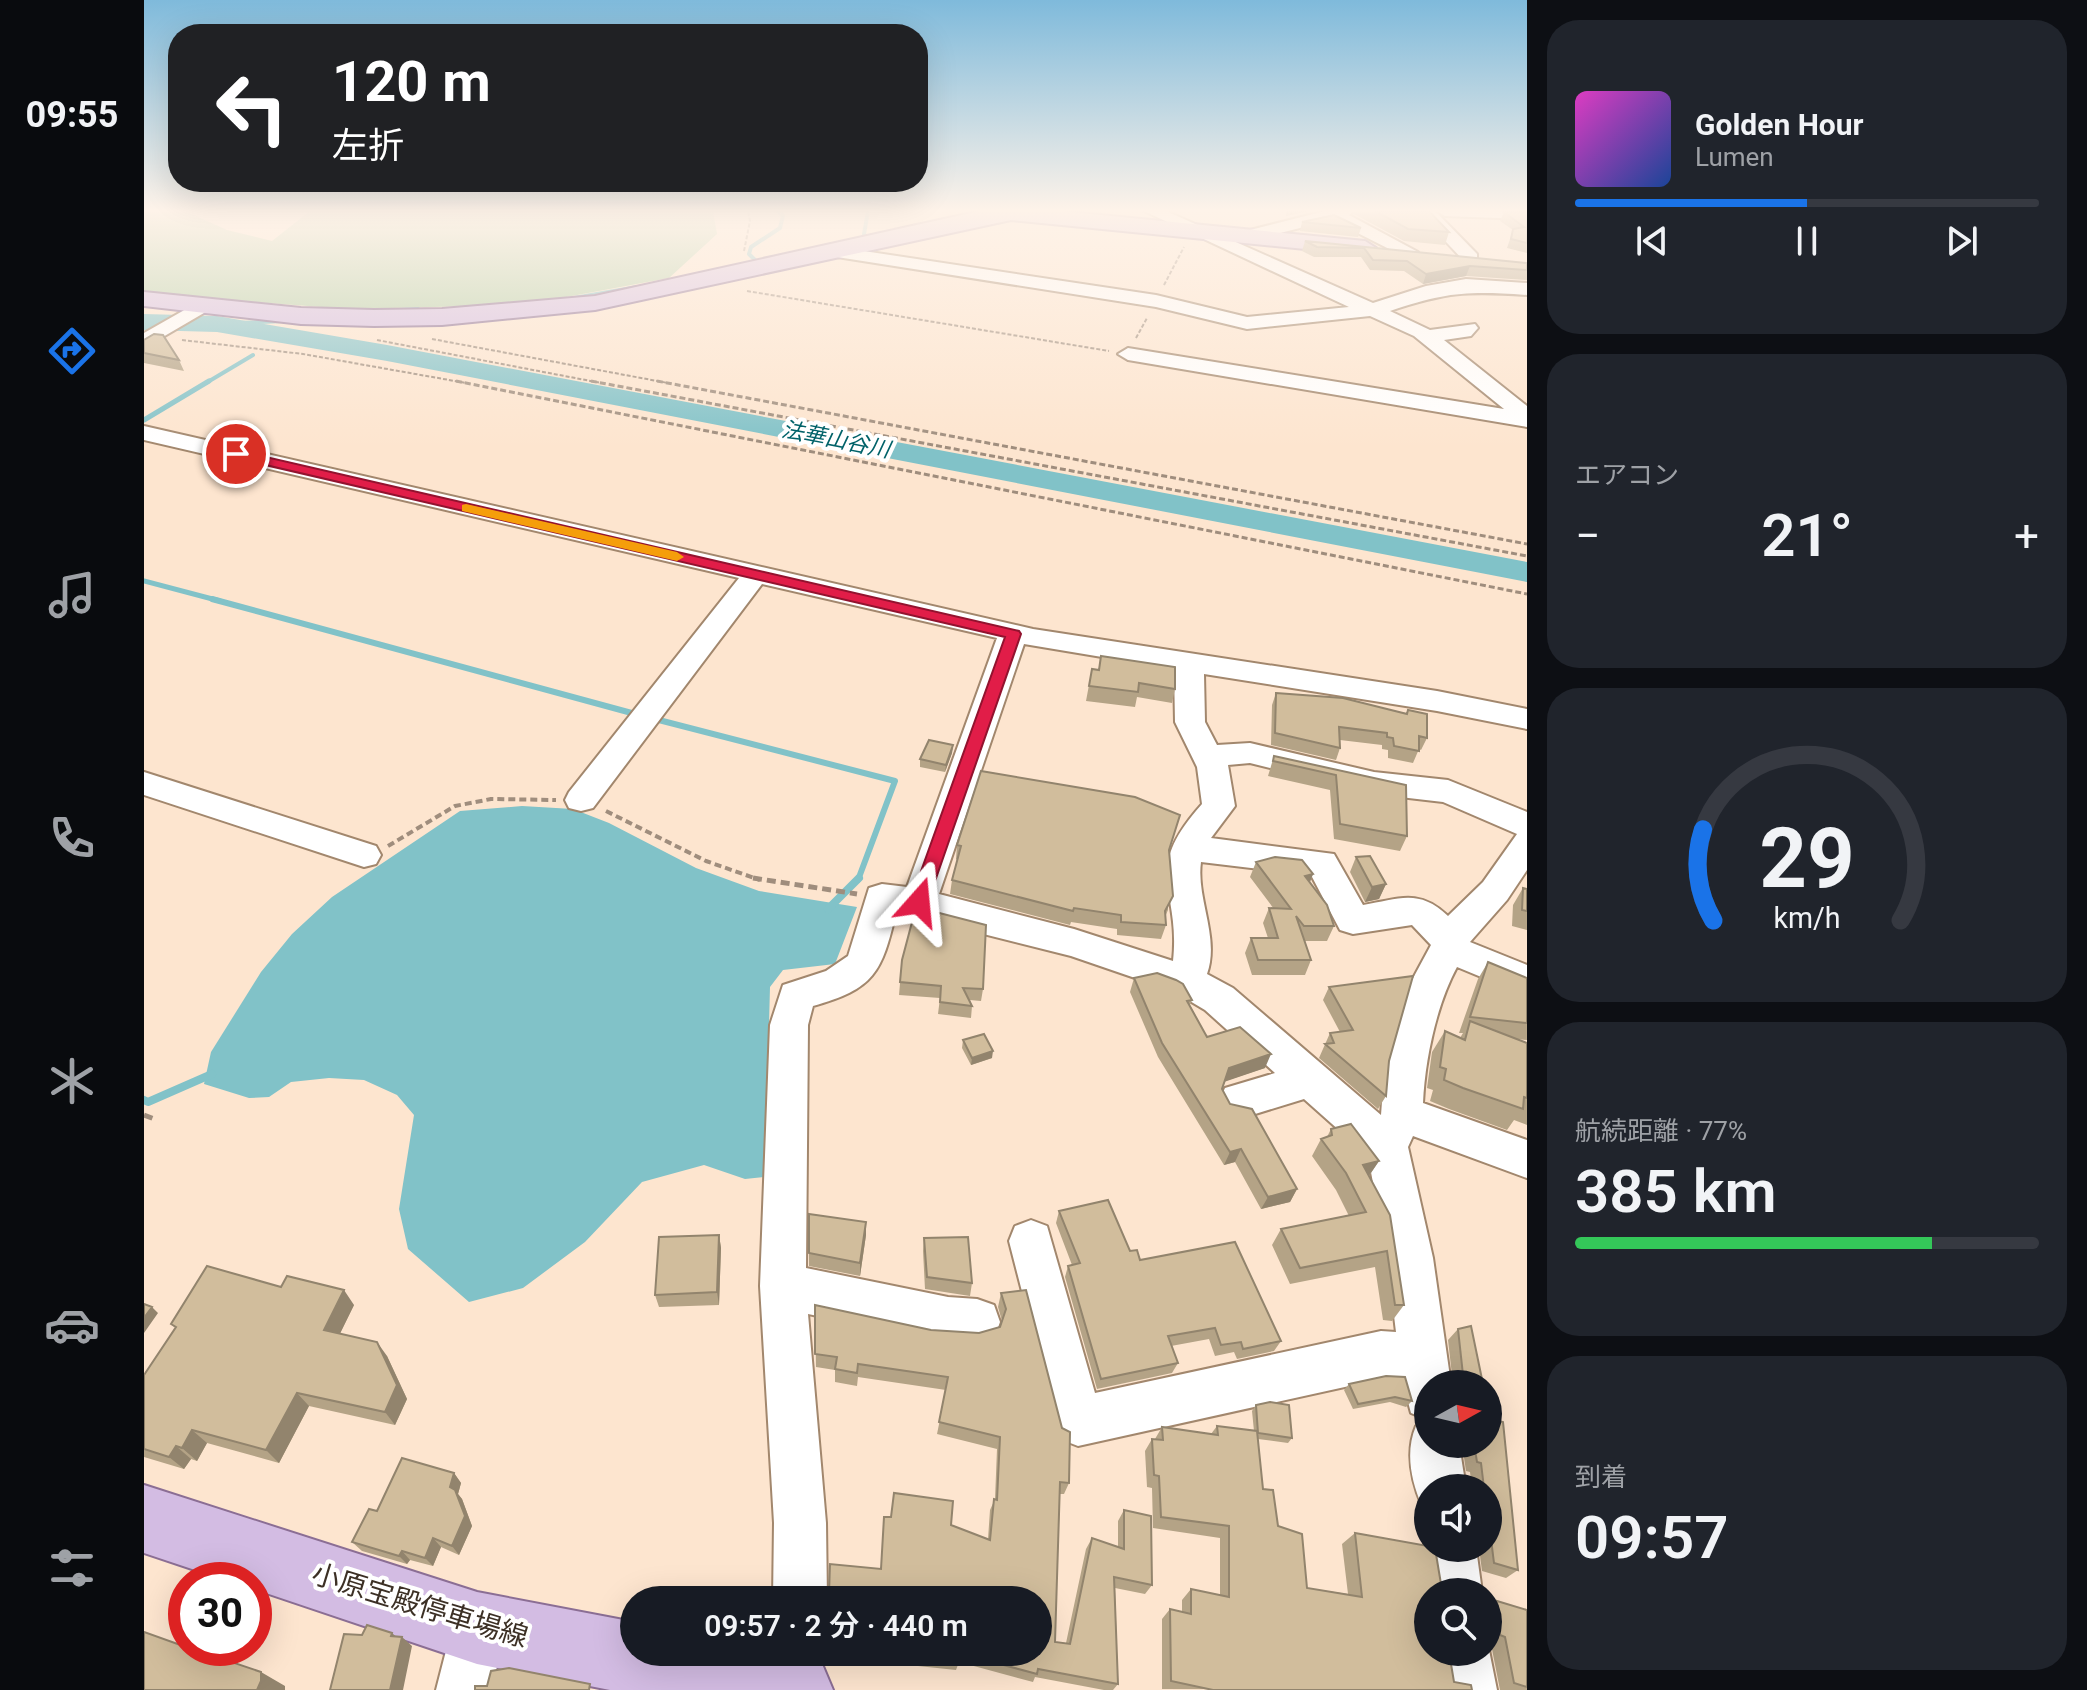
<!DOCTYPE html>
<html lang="ja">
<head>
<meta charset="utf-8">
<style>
	body { margin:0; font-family:Roboto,"Noto Sans JP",sans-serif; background:#20242c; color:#f1f3f6; height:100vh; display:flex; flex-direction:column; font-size:30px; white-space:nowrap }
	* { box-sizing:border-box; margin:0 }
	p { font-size:26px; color:#9ea1a6 }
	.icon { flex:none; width:44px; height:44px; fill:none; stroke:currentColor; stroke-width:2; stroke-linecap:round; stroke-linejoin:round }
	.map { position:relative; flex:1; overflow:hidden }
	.sheet { display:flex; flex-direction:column; gap:20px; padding:20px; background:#0d0f14; width:560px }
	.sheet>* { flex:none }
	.hud { position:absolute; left:24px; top:24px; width:760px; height:168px; border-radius:32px; box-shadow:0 8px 32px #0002; background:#202124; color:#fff; overflow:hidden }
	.needle { width:52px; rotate:82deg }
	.controls { position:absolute; left:1270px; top:1370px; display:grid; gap:16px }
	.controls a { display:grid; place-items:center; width:88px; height:88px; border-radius:50%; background:#171b24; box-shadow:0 8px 32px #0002; font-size:40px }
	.speed { position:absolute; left:24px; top:1562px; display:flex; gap:16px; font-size:40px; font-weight:700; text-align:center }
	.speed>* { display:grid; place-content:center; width:104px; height:104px; border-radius:50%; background:#171b24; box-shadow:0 8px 32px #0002; line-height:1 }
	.speed .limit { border:12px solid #d22; background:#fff; color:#111 }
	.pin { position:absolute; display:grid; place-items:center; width:68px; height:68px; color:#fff; margin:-34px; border:4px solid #fff; border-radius:50%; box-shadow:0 2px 8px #0007 }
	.me { position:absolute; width:88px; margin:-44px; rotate:18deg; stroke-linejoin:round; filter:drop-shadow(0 0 6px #0008) }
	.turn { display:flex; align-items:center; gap:28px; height:168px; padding:0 32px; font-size:36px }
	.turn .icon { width:104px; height:104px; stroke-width:2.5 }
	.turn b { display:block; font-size:56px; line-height:68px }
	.big { font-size:60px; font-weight:600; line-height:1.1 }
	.sheet .tile { flex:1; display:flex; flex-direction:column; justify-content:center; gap:12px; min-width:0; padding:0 28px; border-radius:32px; background:#20242c }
	.sheet .dial { align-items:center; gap:0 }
	.dial svg { height:208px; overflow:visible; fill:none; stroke:#363941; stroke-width:7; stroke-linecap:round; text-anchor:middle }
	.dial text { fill:#f1f3f6; stroke:none }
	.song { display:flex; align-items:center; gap:24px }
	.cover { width:96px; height:96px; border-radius:12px; background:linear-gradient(135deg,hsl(310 70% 55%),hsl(220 70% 35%)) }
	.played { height:8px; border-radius:4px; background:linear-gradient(90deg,#1a73e8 50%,#363941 50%) }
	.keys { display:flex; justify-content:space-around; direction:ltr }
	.heat { display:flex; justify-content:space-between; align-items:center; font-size:44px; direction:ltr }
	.charge { height:12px; border-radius:6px; background:linear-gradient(90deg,#34c759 77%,#363941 0) }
	.trip { position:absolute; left:476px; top:1586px; width:432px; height:80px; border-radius:40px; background:#171b24; box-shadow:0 8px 32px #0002; font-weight:600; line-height:80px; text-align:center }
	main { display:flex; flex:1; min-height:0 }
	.menu { display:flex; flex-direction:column; width:144px; justify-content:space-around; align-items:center; background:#090b0e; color:#9ea1a6 }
	.menu .icon { width:56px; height:56px }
	.menu .on { color:#1a73e8 }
	.menu b { font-size:36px; color:#f1f3f6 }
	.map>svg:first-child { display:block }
</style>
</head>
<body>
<main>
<nav class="menu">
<b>09:55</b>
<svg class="icon on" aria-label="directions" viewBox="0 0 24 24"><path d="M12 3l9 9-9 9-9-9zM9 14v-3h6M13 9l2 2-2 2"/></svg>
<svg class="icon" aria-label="music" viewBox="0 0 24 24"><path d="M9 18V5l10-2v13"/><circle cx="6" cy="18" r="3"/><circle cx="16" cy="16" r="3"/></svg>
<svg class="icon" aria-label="phone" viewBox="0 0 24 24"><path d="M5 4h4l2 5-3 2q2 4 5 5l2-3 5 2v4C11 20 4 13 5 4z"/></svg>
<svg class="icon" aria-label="climate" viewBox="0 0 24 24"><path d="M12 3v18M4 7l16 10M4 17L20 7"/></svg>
<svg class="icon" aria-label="car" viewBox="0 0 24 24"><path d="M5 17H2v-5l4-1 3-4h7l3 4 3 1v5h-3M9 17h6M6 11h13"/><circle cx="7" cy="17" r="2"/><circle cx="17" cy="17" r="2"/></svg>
<svg class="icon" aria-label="filters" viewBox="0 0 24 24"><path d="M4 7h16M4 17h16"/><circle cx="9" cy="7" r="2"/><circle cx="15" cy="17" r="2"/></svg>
</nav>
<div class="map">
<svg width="1383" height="1690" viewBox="0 0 1383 1690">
	<rect width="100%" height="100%" fill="#fde5cf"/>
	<path fill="#b1cfa8" d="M0,211H41L83,230L128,241L166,211H569L573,234L525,278L379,305L204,309L0,294Z"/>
	<path fill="#81c2c8" d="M378,806L429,809L465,823L552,868L615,891L713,907L691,964L639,970L626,987L621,1177L601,1179L560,1165L498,1182L441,1242L379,1288L325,1302L264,1249L255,1209L270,1115L253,1095L220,1080L185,1078L147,1082L125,1097L105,1098L60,1084L67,1052L117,972L148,934L188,897L316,811Z"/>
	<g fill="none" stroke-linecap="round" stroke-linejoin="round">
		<path stroke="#81c2c8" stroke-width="4" d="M719,240L724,211
			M613,262L605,254L607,247L636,228L639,216L634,211
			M430,298L493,287
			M235,311L274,309
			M73,324L140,321
			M62,383L109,355"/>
		<path stroke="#81c2c8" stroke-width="5" d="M0,420L65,381
			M0,581L76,601"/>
		<path stroke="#81c2c8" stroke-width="6" d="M68,599L495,715
			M507,718L751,781L714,880"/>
		<path stroke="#81c2c8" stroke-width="8" d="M684,909L715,878
			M0,1100L4,1102L68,1074"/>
		<path fill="#81c2c8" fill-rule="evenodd" d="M0,314L73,316L243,345L1383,562V582L243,361L73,332L0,330Z"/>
		<defs>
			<path id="minor" d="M1000,211H1022L1229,303L1282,286L1322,279L1383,283V295C1323,291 1303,292 1246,311L1286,330L1331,324L1334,328L1327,336L1300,340L1383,406V427L984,360L974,354L984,348L1360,409L1270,336L1226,316L1103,329L1012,307L693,257L684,252L693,247L1012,295L1103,317L1205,307Z
				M1181,211H1210L1205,215L1274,252L1271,256H1259L1188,220L1100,242L1091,237L1094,233Z
				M1273,211H1291L1333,254V262H1321Z
				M1293,211H1383V219L1301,216Z
				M58,300L68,306L65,310L0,348V333Z
				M0,426L889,629L1293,691L1383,709V729L1293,711L1060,674L1061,722L1073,745L1106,743L1230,772L1304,780L1383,812V870L1363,900L1326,942L1383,965V996L1313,967C1292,1006 1281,1060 1279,1103L1383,1140V1178L1269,1136L1264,1147L1289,1258L1307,1384H1284V1420L1267,1413L1258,1380L1237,1379L934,1446L916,1439L865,1241L871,1226L887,1220L903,1226L951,1393L1237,1331L1252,1332L1243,1258L1224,1156L1160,1099L1095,1119L1081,1114L1075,1101L1081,1088L1131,1073L1061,1010L1029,991L927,956L752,912C738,973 730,989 669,1006L664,1025L662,1268L804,1297L833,1299L850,1305L856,1322L850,1339C809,1355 710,1323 664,1314L682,1523L683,1600H629L630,1523L616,1286L626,1025L639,985L682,971L704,956L725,888L738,884L763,887L853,638L618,584L449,808L437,811L425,808L421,800L425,792L595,578L0,440ZM880,644L1030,669L1031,722L1053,767L1058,804C996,873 1037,887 1029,961L930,929L795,894ZM1106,763L1230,794L1299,802L1373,834L1339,882L1304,916C1275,888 1255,899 1219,905L1190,854L1067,838L1091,806L1084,765ZM1057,862L1167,875L1196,930L1209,934L1268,925L1287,945L1267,982L1240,1075L1237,1115L1089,988L1063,974C1076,937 1052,899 1057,862Z
				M0,772L232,846L237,855L232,864L220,867L0,795Z
				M1284,1421V1444H1315L1322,1488H1284V1509L1278,1506C1267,1480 1261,1452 1272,1426Z
				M1284,1535V1548H1332L1338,1592H1284L1278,1548Z
				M333,1600L353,1608L361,1628L348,1690H292L313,1608Z
				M1344,1645L1353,1690H1297L1291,1652H1344Z"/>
			<path id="major" d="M836,211H916L1221,241L1232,248L1221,255L867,220L451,310L298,325L230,326L157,324L0,306V292L157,308L230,310L298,309L451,296Z
				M0,1485L333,1592L490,1622V1652H646L678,1664L689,1690H466L333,1664L110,1589V1580H81L0,1553Z"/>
		</defs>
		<use href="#minor" stroke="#a2876d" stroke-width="4"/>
		<use href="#major" stroke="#8b6e94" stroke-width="4"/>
		<path stroke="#9f8d7d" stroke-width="2" stroke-dasharray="4 2" stroke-linecap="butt" d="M600,251L606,221L604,211
			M1020,285L1040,247
			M603,291L965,351
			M992,338L1003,318
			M288,339L524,383
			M38,340L159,354L322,383
			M233,340L457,383"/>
		<path stroke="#9f8d7d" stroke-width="3" stroke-dasharray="6 3" stroke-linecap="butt" d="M312,381L1383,594
			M447,381L1383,556
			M513,381L1383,544"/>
		<path stroke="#9f8d7d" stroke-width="4" stroke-dasharray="7 4" stroke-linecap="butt" d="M462,811L562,861L616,880
			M244,846L311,806L347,799L412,800"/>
		<path stroke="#9f8d7d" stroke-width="5" stroke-dasharray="9 5" stroke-linecap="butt" d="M609,878L713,894
			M0,1115L13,1120"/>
		<use href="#minor" fill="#fff" fill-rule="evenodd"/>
		<use href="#major" fill="#d3bce3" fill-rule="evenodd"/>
	</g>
	<path fill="#b4a386" d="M1210,211H1285L1305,232L1301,245L1260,241L1210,214Z
		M1360,212H1383V253L1363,248L1369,230L1356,221Z
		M1158,222L1217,228L1214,237L1156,231Z
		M1161,241L1383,263V280L1322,276L1279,284L1260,271L1226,270L1217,257H1170L1158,251Z
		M0,340L35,360L40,371L0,363Z
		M948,669L1031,689L1028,703L993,697L991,707L942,701Z
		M1132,693L1262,713L1264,710L1283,738L1277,750L1275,749L1269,763L1244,758V750L1238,749V745L1196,740V748L1192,760L1127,745L1128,705Z
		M809,745L808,753L801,772L776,767V759Z
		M1130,756L1262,785L1263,836L1256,851L1190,839L1186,790L1124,776Z
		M813,845L1025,851L1024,910L1021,917L1022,925L1017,939L973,935V929L927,922L926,925L806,894L808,880L813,860L812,859Z
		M1212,857L1242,884L1235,899L1221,902L1206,872Z
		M1112,862L1169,874L1166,882L1190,926L1183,941H1161L1167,960L1161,975H1108L1101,953L1107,938H1124L1119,923L1125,908L1130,909L1106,877Z
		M1379,888L1383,889V930L1368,926L1369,905Z
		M758,960L839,989L837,1001L826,1000L828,1006L827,1018L794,1014L796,998L755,995Z
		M1344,962L1383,978V1040L1373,1039L1383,1043V1125L1370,1120L1363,1130L1305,1109L1286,1101L1289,1090L1283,1088L1288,1052L1301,1031L1316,1038L1319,1033H1315L1334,979Z
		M990,978L1048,1000L1046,1005L1063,1037L1121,1068L1081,1081L1078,1089L1086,1104L1153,1189L1146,1202L1117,1209L1091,1162L1080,1165L1014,1057L986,992Z
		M1185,987L1245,1061L1242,1096L1234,1109L1175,1058L1186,1033L1196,1032L1179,1000Z
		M819,1040L848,1058L827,1065L818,1048Z
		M1187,1129L1235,1161L1225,1176L1260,1305L1248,1321L1239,1320L1231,1267L1146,1284L1128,1245L1137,1229L1205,1216L1192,1190L1168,1156L1177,1139L1183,1137Z
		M915,1211L986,1251L996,1260L1137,1341L1130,1351L1093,1359L1090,1352L1071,1356L1065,1339L1027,1346L1034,1363L1028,1373L953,1389L921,1277L924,1266L928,1265L912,1223Z
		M575,1235L577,1248L575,1305L515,1307L511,1295Z
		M722,1235L716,1276L665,1266V1253Z
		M780,1238L828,1283L826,1296L781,1289L779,1251Z
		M137,1287L210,1305L196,1333L243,1356L263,1399L251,1425L165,1406L135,1463L63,1443L53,1461L47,1459L40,1469L0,1457V1375L31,1328L27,1324Z
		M857,1293L925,1483L920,1494H916L911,1642L922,1643L942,1549L948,1538L974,1547V1521L980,1510L1008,1585L1001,1594L971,1588L974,1684L969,1690H960L891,1677L889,1682L815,1662L812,1670L679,1656L678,1652H894L685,1593L737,1569L807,1525L844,1539L846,1510L851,1499L853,1449L793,1434L802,1390L714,1377L713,1386L691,1382V1370L672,1367L671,1305L787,1330L835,1333L856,1327L858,1321L854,1307Z
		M1314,1329L1339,1384H1309L1304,1340Z
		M1205,1384L1268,1401L1262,1407L1246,1402L1209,1409L1200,1390Z
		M1112,1405L1148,1438L1144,1443L1114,1439L1119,1489L1134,1526L1163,1588L1204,1594L1198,1544L1211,1533L1284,1592L1310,1682L1328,1690L1018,1689V1619L1026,1609L1038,1612V1600L1047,1589L1076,1595V1538L1009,1528L1008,1488L1003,1487L1001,1451L1008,1439H1011L1018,1427L1067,1434L1073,1426L1110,1431L1108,1411Z
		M1318,1444H1344L1374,1570L1362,1578L1338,1571L1335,1548H1344V1488H1328L1326,1472L1322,1471Z
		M310,1473L317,1483L314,1494L318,1499L328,1526L315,1555L297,1547L289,1566L266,1560L263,1564L218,1551L208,1542L233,1511Z
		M1353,1601L1383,1610V1690H1356L1347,1644H1344V1607Z"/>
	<path fill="#92846d" d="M1143,211H1165L1142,216Z
		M1326,266L1322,276L1279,284L1282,274Z
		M809,745L808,753L801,772L802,765Z
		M1169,874L1163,889L1161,876Z
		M1242,884L1235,899L1221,902L1228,887Z
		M849,1051L848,1058L827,1065L828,1058Z
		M1127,1054L1121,1068L1080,1082L1085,1068Z
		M1097,1149L1091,1162L1080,1165L1086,1152Z
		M1235,1161L1224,1177L1219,1165Z
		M1153,1189L1146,1202L1117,1209L1124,1197Z
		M722,1222V1235L716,1276V1263Z
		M575,1235L577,1248L575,1305L573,1292Z
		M200,1290L210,1305L191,1344L180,1330Z
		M8,1307L14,1313L0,1333V1318Z
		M233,1342L243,1356L263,1399L251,1425L241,1412Z
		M153,1393L165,1406L135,1463L122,1450Z
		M48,1430L63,1443L53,1461L38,1448Z
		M32,1446L47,1459L40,1469L25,1457Z
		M310,1473L317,1483L314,1494L318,1499L328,1526L315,1555L308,1546L306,1487Z
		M289,1538L297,1547L289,1566L281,1558Z
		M258,1551L266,1560L263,1564L255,1556Z
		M248,1633L257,1641L258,1637L268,1646L259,1690H246L247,1636Z
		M117,1672L141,1686V1690H113Z"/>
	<path fill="#d1bd9c" stroke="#92846d" stroke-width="2" d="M1231,211H1285L1305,232L1264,229Z
		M1360,212H1383V243L1367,239L1369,229L1380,227Z
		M1190,215L1217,228L1158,222Z
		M1161,241L1383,263V270L1326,266L1282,274L1263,261L1229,260L1220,248L1173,247Z
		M10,334L19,335L35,360L0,353V340Z
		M957,656L1031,667V689L995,683L994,692L945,686L948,669L955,670Z
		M1132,693L1199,698L1263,714L1264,710L1283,714V738L1275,736V751L1250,746L1249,738L1243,737V733L1195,727L1196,748L1131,733Z
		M785,740L809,745L802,765L776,759Z
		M1130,756L1262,785L1263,836L1196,824L1192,775L1129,761Z
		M837,771L991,797L1036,815L1025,850L1029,896L1021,911L1022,925L977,922V915L930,908L929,911L808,880L817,846L813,845Z
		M1226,856L1242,884L1228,887L1212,857Z
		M1131,857L1158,860L1169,874L1161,876L1183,905L1190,926H1160L1152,916L1167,960H1114L1107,938H1134L1125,908L1147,909L1112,862Z
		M1379,888L1383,889V911L1378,910Z
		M772,907L842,925L839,989L819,988L828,1006L796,1002L797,986L756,982L758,960Z
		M1344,962L1383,978V1023L1326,1017Z
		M1013,973L1032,980L1039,984L1048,1000L1043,1001L1063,1037L1096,1027L1127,1054L1085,1068L1078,1089L1086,1104L1108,1109L1153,1189L1124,1197L1097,1149L1086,1152L1018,1043L990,978Z
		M1269,976L1245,1061L1242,1096L1181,1044L1190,1043L1186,1033L1209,1030L1185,987Z
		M1326,1021L1383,1043V1098L1380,1097L1379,1109L1319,1088L1300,1080L1302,1069L1296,1067L1301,1031L1321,1040Z
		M840,1034L849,1051L828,1058L819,1040Z
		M1207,1124L1235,1161L1219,1165L1246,1215L1260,1305H1251L1243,1251L1156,1268L1137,1229L1222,1212L1202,1173L1177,1139L1188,1135L1187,1129Z
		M964,1200L986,1251L993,1250L996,1260L1091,1242L1137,1341L1099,1349L1097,1342L1077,1345L1071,1328L1024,1336L1034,1363L957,1379L924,1266L936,1263L915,1211Z
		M665,1214L722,1222L716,1263L665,1253Z
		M575,1235L573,1292L511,1295L515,1237Z
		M824,1237L828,1283L783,1277L780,1238Z
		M63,1266L137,1287L143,1276L200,1290L180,1330L233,1342L253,1385L241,1412L153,1393L122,1450L48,1430L38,1448L32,1446L25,1457L0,1449V1375L32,1327L27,1324Z
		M882,1290L918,1428L926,1432L925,1483L916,1482L911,1642L926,1644L948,1538L980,1549V1510L1007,1516L1008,1585L970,1577L974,1684L894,1669L893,1674L815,1653V1662L722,1652H894V1600H669V1594L685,1593L686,1564L737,1569L740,1517H747L750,1493L809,1501L807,1525L846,1540L850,1499L853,1500L856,1437L795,1422L804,1377L714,1364L713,1373L691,1369L693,1357L671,1354V1305L787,1330L835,1333L856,1327L862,1309L857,1293Z
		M0,1304L8,1307L0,1318Z
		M1327,1326L1339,1384H1320L1314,1329Z
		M1242,1376L1261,1377L1268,1401L1251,1397L1214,1404L1205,1384Z
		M1126,1402L1145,1405L1148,1438L1114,1433L1112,1405Z
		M1344,1411L1346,1419L1359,1422L1374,1570L1350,1563L1347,1539L1344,1538V1488H1340L1337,1463L1333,1462L1330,1444H1344Z
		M1073,1426L1113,1431L1119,1489L1129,1490L1134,1526L1158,1534L1163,1588L1218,1597L1211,1533L1284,1546V1548H1291L1297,1584L1313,1585L1314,1592H1284V1652H1305L1310,1682L1327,1685L1328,1690H1069L1027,1681L1026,1609L1047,1614V1589L1085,1597V1526L1017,1517L1015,1476L1010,1475L1008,1439L1019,1440L1018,1427L1074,1435Z
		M258,1458L310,1473L306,1487L311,1490L321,1516L308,1546L289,1538L281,1558L258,1551L255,1556L208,1542L225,1509L233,1511Z
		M1353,1601L1383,1610V1687L1370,1683L1361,1637L1356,1635Z
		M223,1625L248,1633L247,1636L258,1637L246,1690H186L200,1634L218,1635Z
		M0,1632L42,1647V1648H46L117,1672V1681L113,1690H0Z
		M365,1668L446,1684L445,1690H331V1686H343L347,1671Z"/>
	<linearGradient id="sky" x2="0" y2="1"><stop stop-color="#7fbadb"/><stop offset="0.47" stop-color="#fef3e9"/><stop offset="1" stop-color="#fef3e9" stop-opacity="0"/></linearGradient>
	<rect width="1383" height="448" fill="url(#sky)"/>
	<path fill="#e11d48" stroke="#92132f" stroke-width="2" d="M92,450L875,631L877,634L782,907L775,910L766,902L861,637L87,457V451Z"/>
	<path fill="#f59e0b" d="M322,504L533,552L540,557L533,561L318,511V505Z"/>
	<g text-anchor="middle" stroke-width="8" stroke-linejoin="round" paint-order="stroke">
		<g font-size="22" font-style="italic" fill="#006269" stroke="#fff">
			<text transform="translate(692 439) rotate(11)" y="8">法華山谷川</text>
		</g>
		<g font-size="28" fill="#3c3025" stroke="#fff">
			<text transform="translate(276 1605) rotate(17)" y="10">小原宝殿停車場線</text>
		</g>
	</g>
</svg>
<div class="controls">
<a><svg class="needle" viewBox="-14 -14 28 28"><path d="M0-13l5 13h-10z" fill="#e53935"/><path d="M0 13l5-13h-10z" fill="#9ea1a6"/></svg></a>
<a><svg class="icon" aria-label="sound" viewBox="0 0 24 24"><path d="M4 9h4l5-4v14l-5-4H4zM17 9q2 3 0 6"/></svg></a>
<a><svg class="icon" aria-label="search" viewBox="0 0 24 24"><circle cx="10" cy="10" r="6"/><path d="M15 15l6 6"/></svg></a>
</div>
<div class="speed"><div class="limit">30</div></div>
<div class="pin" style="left:92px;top:454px;background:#d93025"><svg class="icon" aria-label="arrive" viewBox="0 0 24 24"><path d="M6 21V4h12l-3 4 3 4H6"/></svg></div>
<svg class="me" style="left:775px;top:902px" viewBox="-20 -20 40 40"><path d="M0-17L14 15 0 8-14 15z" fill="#e11d48" stroke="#fff" stroke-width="4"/></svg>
<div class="trip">09:57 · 2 分 · 440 m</div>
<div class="hud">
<div class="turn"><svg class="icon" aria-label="left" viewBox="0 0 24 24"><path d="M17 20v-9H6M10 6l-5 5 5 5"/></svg><div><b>120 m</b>左折</div></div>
</div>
</div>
<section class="sheet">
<div class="tile">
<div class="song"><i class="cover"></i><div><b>Golden Hour</b><p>Lumen</p></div></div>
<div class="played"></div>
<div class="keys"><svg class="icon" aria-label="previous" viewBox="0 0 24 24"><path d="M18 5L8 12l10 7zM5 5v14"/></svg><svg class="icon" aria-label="pause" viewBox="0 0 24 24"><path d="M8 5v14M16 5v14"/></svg><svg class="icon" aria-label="next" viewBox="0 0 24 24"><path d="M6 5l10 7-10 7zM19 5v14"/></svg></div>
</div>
<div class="tile"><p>エアコン</p>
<div class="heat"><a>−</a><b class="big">21°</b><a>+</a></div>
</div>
<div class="tile dial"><svg viewBox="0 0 100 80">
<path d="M14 69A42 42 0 1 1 86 69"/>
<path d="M14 69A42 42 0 0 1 10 34" stroke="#1a73e8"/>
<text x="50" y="56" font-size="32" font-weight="700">29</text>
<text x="50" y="72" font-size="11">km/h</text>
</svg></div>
<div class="tile"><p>航続距離 · 77%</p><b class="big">385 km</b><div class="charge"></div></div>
<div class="tile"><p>到着</p><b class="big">09:57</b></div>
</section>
</main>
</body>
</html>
